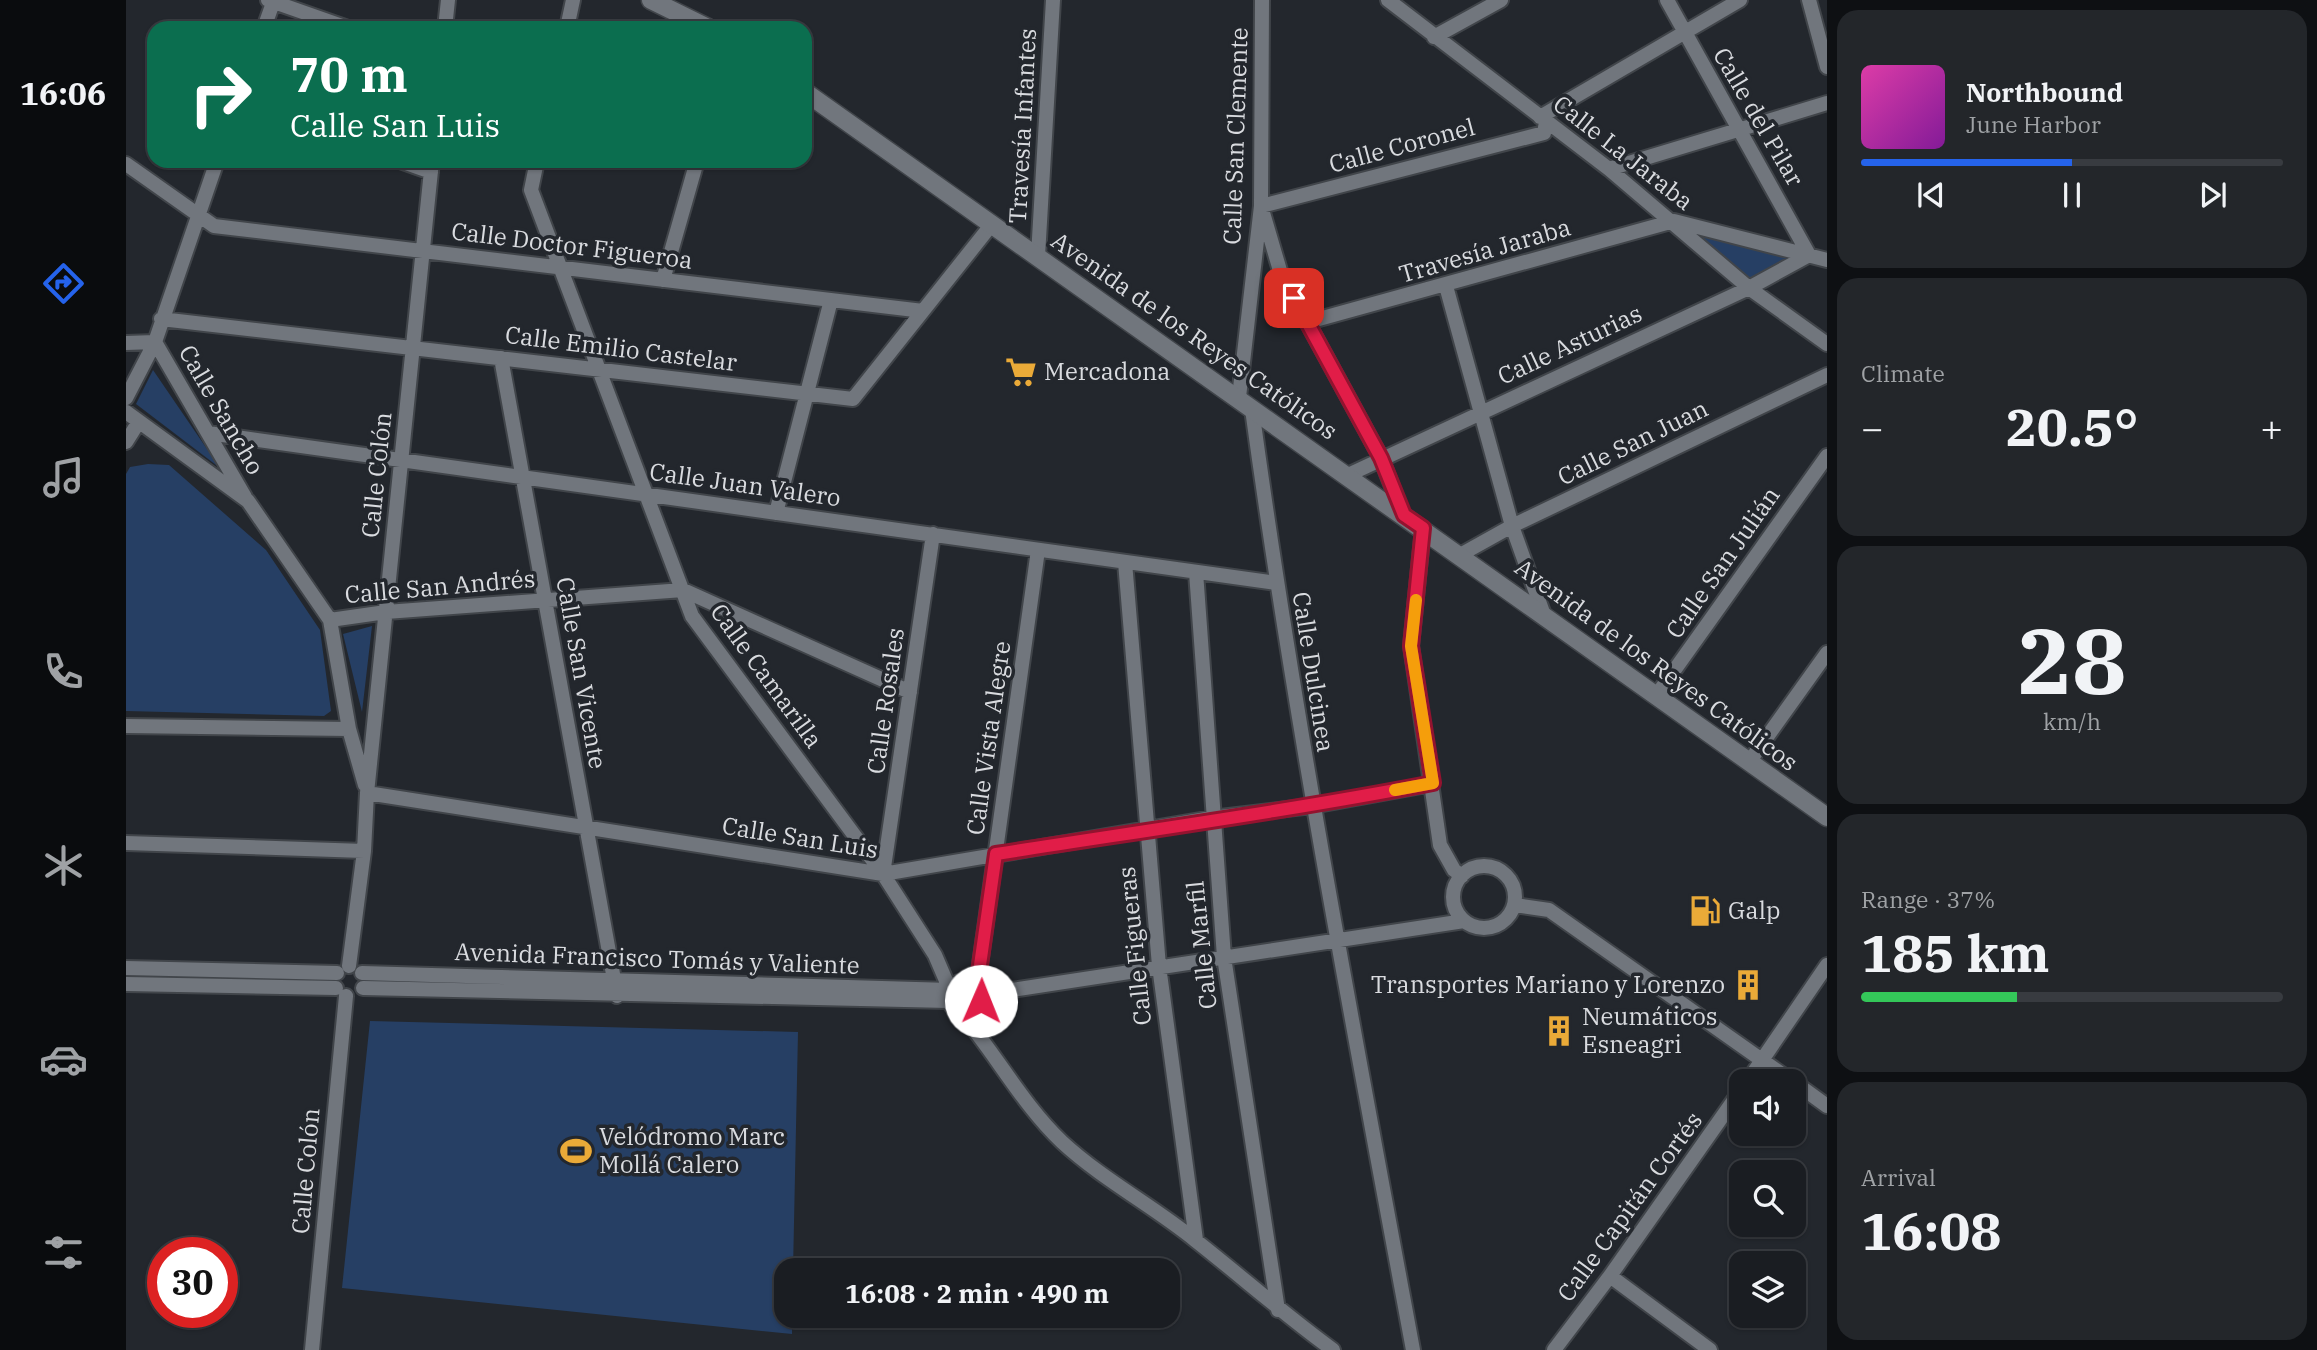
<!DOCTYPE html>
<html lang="en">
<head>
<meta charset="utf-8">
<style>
	body { margin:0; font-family:"IBM Plex Serif",serif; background:#23262a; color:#f1f3f6; height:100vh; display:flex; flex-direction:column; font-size:26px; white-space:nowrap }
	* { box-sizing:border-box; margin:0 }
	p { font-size:23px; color:#9fa2a5 }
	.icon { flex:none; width:38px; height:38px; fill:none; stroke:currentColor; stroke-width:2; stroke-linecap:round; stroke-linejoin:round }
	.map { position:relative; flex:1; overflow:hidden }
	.details { display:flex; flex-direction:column; gap:10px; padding:10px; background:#0e1013; width:490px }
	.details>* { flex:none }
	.banner { position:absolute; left:21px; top:21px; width:665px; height:147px; border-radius:21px; box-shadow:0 2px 5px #0004,0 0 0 2px #383b40; background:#0b6e4f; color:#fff; overflow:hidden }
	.fabs { position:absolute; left:1603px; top:1069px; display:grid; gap:14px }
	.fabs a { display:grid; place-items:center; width:77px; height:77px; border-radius:14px; background:#1a1d22; box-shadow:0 2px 5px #0004,0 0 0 2px #383b40; font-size:35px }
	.speed { position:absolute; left:21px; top:1237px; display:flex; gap:14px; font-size:35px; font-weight:700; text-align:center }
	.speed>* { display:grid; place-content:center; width:91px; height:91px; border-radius:50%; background:#1a1d22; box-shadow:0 2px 5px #0004,0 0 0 2px #383b40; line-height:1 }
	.speed .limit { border:10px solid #d22; background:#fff; color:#111 }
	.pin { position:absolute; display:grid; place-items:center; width:60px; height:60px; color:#fff; margin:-30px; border-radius:14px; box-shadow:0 4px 10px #0006 }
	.me { position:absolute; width:77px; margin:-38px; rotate:1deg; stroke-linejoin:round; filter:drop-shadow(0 0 5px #0008) }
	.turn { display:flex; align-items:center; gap:24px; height:147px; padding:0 28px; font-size:32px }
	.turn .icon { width:91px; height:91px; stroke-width:2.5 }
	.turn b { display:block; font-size:49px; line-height:60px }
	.big { font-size:52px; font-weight:700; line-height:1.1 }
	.details .card { flex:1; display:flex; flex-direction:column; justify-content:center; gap:10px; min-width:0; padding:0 24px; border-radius:21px; background:#23262a }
	.details .dial { align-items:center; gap:0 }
	.dial b { font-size:91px; line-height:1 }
	.song { display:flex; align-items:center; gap:21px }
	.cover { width:84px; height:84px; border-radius:10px; background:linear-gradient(135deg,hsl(320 70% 55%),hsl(290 70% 35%)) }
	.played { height:7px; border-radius:4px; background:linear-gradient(90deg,#2563eb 50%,#383b40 50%) }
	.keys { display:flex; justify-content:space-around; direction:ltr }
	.heat { display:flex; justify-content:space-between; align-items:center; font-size:38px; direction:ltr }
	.charge { height:10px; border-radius:5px; background:linear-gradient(90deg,#34c759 37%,#383b40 0) }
	.trip { position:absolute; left:648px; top:1258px; width:406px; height:70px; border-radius:21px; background:#1a1d22; box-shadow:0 2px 5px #0004,0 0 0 2px #383b40; font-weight:700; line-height:70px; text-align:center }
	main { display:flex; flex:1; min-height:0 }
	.tabs { display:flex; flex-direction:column; width:126px; justify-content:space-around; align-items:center; background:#0a0c0e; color:#9fa2a5 }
	.tabs .icon { width:49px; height:49px }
	.tabs .active { color:#2563eb }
	.tabs b { font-size:32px; color:#f1f3f6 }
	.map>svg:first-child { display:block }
</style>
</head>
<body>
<main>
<nav class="tabs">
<b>16:06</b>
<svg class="icon active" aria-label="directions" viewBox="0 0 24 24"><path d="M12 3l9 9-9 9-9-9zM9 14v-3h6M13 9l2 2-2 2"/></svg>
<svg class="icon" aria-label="music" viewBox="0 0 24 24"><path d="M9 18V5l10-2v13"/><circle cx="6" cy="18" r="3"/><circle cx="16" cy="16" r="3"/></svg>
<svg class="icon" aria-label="phone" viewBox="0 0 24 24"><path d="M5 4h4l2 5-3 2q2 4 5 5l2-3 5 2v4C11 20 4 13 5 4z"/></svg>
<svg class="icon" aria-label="climate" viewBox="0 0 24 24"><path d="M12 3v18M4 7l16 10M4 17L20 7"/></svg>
<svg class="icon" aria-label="car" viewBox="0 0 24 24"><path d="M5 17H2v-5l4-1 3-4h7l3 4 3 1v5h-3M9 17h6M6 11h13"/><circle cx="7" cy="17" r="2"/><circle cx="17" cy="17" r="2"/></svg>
<svg class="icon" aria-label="filters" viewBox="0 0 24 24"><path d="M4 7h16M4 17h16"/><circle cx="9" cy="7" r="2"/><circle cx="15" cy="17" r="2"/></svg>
</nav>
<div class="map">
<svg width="1701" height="1350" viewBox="0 0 1701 1350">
	<rect width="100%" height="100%" fill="#23272d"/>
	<path fill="#263f64" d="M1548,221L1683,255L1623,288Z
		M27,370L94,468L10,404Z
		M22,464L43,465L140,550L194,630L205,711L198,716L0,711V474L4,467Z
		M246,626L236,712L217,634Z
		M244,1021L672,1032L667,1270H660V1316H666V1334L216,1288Z"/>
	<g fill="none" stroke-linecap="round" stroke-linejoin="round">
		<defs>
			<path id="minor" d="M142,0L222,28
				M1262,0L1483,169L1623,288L1701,344
				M1683,0L1701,67
				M138,28L148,0
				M319,28L322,0
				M441,28L447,0
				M1308,37L1375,0
				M1414,117L1614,0
				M274,161L305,172
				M0,164L88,226L797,311
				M1483,169L1701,103
				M912,256L927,0
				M537,280L571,161
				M1320,286L1386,526L1418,615
				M35,319L727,399L866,224
				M1182,322L1548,221L1701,260
				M29,342L119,497
				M0,343L29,342
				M375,358L491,996
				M1113,397L1135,206L1136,0
				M0,398L29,342L91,161
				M1126,409C1169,724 1229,1037 1287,1350
				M0,412L122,501L204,620L223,729L239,785
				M82,433L1150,583
				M0,442L12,423
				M1222,475L1623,288L1683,255L1541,0
				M650,513L705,300
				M1277,515L1255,458L1155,274L1135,206L1418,133L1420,122
				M1297,529L1285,646L1314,845L1328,870L1336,876
				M1334,555L1386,526L1701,375
				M999,562L1033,966L1070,1240
				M1070,572L1098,957L1152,1310
				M204,620L260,612L557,590L784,692
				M1530,696L1701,456
				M0,726L223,729
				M1623,762L1701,653
				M241,793L757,874L1086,818L1186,806L1306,784
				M0,843L238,851
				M1327 897a31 31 0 1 1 62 0a31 31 0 1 1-62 0Z
				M757,874L807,534
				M1389,905L1423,910L1667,1082
				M223,966L238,851L241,793L306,161
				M0,968L211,973
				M236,973L824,990L809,955L757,874L566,616L405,190L411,161
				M823 997a16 16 0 1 1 32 0a16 16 0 1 1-32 0Z
				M0,984L210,988
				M851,986L912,550
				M237,988L823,1001
				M853,988L879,991L1338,921
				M834,1012C870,1054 896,1104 936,1142C976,1179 1027,1206 1069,1240C1116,1277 1159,1315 1207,1350
				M1621,1082L1701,965
				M1668,1082L1701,1106
				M1484,1276L1584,1350
				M186,1350L220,996
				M1428,1350L1484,1276L1615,1090"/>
			<path id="tertiary" d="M525,0L582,28
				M679,92L1701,817"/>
		</defs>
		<use href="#minor" stroke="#41454a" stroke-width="18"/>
		<use href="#tertiary" stroke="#41454a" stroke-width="21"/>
		<use href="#minor" stroke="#71767d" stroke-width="14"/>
		<use href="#tertiary" stroke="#71767d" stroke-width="18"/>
	</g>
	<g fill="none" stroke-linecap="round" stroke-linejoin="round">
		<defs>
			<path id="route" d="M855,1001L851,986L870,854C1016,831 1162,811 1307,783L1285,646L1297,528L1278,515L1255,458L1168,298"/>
		</defs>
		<use href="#route" stroke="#92132f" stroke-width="18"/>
		<use href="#route" stroke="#e11d48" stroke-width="12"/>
		<path stroke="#f59e0b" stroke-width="12" d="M1269,790L1307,783L1285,646L1290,600"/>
	</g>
	<defs>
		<symbol id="supermarket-bare" viewBox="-9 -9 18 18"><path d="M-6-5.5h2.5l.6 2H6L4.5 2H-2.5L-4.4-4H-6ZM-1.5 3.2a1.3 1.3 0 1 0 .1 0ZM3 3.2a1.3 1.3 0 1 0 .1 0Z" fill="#eaaa38" stroke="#23272d" stroke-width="2.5" paint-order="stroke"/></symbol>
		<symbol id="fuel-bare" viewBox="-9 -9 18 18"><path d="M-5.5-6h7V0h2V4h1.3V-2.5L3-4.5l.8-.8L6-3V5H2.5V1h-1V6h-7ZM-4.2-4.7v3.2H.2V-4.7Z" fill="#eaaa38" stroke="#23272d" stroke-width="2.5" paint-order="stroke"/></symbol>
		<symbol id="building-bare" viewBox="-9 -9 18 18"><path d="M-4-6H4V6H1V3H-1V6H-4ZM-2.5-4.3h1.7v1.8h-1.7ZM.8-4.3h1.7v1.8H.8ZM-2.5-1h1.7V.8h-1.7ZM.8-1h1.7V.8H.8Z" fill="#eaaa38" stroke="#23272d" stroke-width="2.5" paint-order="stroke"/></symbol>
		<symbol id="stadium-bare" viewBox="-9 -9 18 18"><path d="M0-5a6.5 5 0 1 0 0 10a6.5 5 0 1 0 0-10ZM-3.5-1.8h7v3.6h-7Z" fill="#eaaa38" stroke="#23272d" stroke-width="2.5" paint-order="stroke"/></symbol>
	</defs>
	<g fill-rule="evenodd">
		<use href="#supermarket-bare" x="873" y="350" width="44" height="44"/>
		<use href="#fuel-bare" x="1557" y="889" width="44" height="44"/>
		<use href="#building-bare" x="1600" y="963" width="44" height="44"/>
		<use href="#building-bare" x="1411" y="1009" width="44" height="44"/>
		<use href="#stadium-bare" x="428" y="1129" width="44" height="44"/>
	</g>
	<g text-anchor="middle" stroke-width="7" stroke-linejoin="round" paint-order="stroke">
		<g font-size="24" fill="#d9dbdf" stroke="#23272d">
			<text transform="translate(1632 117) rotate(60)" y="8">Calle del Pilar</text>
			<text transform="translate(897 126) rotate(-87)" y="8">Travesía Infantes</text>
			<text transform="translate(1110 136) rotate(-88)" y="8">Calle San Clemente</text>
			<text transform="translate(1276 146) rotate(-15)" y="8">Calle Coronel</text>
			<text transform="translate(1497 153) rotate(38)" y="8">Calle La Jaraba</text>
			<text transform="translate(446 246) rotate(7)" y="8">Calle Doctor Figueroa</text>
			<text transform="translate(1359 251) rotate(-16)" y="8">Travesía Jaraba</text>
			<text transform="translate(1068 336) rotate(35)" y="8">Avenida de los Reyes Católicos</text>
			<text transform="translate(1444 345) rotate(-25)" y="8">Calle Asturias</text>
			<text transform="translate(495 349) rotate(7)" y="8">Calle Emilio Castelar</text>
			<text transform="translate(95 410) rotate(60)" y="8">Calle Sancho</text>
			<text transform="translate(1507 443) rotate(-26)" y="8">Calle San Juan</text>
			<text transform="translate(251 475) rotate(-84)" y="8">Calle Colón</text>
			<text transform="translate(619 485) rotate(8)" y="8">Calle Juan Valero</text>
			<text transform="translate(1597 563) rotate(-55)" y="8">Calle San Julián</text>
			<text transform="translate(314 587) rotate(-5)" y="8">Calle San Andrés</text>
			<text transform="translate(1530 665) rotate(36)" y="8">Avenida de los Reyes Católicos</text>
			<text transform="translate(1187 672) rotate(81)" y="8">Calle Dulcinea</text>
			<text transform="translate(455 673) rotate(80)" y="8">Calle San Vicente</text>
			<text transform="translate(640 676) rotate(54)" y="8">Calle Camarilla</text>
			<text transform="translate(760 701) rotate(-82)" y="8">Calle Rosales</text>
			<text transform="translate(863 738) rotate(-82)" y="8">Calle Vista Alegre</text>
			<text transform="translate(674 838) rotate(9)" y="8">Calle San Luis</text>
			<text transform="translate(1076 945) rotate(-96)" y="8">Calle Marfil</text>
			<text transform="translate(1009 946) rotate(-96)" y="8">Calle Figueras</text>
			<text transform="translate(531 959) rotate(2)" y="8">Avenida Francisco Tomás y Valiente</text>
			<text transform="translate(180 1171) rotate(-85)" y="8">Calle Colón</text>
			<text transform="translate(1504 1207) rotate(-54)" y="8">Calle Capitán Cortés</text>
		</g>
		<g font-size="24" fill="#d9dbdf" stroke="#23272d" text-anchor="start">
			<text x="918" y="380">Mercadona</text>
			<text x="1602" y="919">Galp</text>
			<text x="1599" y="993" text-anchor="end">Transportes Mariano y Lorenzo</text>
			<text x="1456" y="1025">Neumáticos<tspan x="1456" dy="28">Esneagri</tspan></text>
			<text x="473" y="1145">Velódromo Marc<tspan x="473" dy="28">Mollá Calero</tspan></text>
		</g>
	</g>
</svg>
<div class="fabs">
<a><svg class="icon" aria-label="sound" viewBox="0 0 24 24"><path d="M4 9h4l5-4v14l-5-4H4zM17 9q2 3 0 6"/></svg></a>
<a><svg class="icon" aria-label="search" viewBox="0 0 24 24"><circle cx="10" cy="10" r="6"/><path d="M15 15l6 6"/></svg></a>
<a><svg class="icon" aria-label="layers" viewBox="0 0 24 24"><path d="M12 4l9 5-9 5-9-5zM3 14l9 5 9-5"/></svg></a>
</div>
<div class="speed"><div class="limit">30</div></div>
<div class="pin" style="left:1168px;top:298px;background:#d93025"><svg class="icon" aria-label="arrive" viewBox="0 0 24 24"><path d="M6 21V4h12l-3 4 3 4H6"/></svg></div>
<svg class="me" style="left:855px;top:1001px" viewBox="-20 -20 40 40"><circle r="19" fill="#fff"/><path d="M0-13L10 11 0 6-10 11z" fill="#e11d48"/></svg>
<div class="trip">16:08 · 2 min · 490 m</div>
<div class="banner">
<div class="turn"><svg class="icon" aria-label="right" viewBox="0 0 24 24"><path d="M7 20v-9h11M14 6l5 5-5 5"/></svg><div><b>70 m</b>Calle San Luis</div></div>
</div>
</div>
<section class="details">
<div class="card">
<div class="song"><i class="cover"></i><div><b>Northbound</b><p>June Harbor</p></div></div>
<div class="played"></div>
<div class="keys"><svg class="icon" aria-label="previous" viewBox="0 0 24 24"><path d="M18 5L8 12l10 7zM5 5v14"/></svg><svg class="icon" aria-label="pause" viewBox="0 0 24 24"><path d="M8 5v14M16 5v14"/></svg><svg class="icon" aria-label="next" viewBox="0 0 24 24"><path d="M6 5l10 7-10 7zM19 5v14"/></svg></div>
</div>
<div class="card"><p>Climate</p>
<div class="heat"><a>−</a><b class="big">20.5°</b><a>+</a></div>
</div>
<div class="card dial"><b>28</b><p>km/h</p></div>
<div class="card"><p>Range · 37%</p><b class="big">185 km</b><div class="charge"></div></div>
<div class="card"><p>Arrival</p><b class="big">16:08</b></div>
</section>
</main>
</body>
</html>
